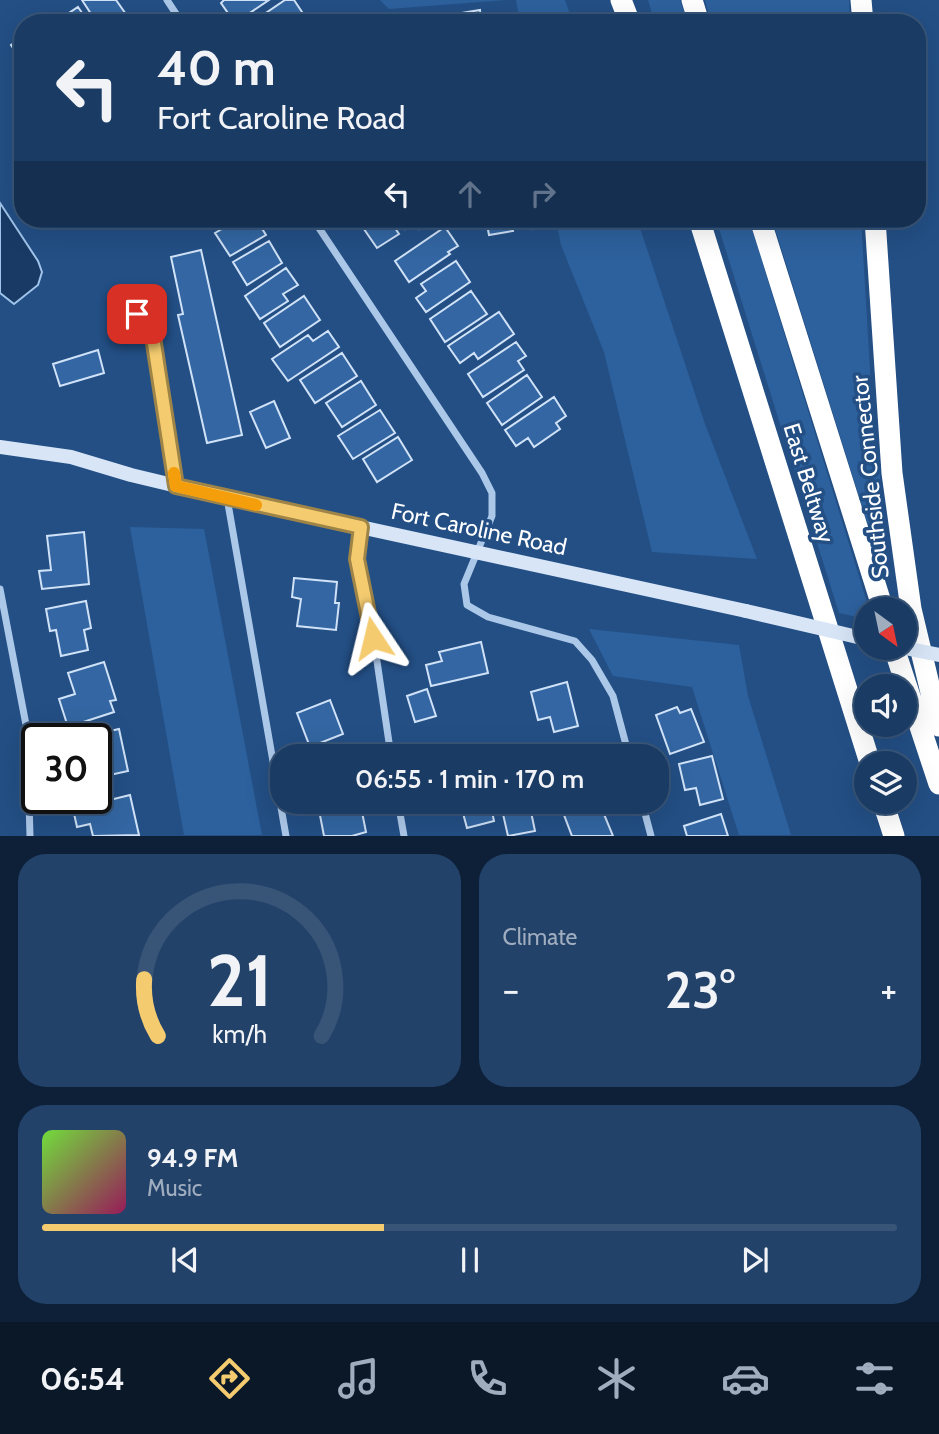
<!DOCTYPE html>
<html lang="en">
<head>
<meta charset="utf-8">
<style>
	body { margin:0; font-family:Cabin,sans-serif; background:#23426a; color:#f1f3f6; height:100vh; display:flex; flex-direction:column; font-size:26px; white-space:nowrap }
	* { box-sizing:border-box; margin:0 }
	p { font-size:23px; color:#9fadbf }
	.icon { flex:none; width:38px; height:38px; fill:none; stroke:currentColor; stroke-width:2; stroke-linecap:round; stroke-linejoin:round }
	.map { position:relative; height:836px; overflow:hidden }
	.sheet { display:flex; flex-direction:column; gap:18px; padding:18px; background:#0e2037; flex:1 }
	.sheet>* { flex:none }
	.guide { position:absolute; left:14px; top:14px; width:912px; height:214px; border-radius:28px; box-shadow:0 7px 28px #0002,0 0 0 2px #385578; background:#1a3b64; color:#f1f3f6; overflow:hidden }
	.needle { width:46px; rotate:147deg }
	.buttons { position:absolute; left:854px; top:597px; display:grid; gap:14px }
	.buttons a { display:grid; place-items:center; width:63px; height:63px; border-radius:50%; background:#1a3b64; box-shadow:0 7px 28px #0002,0 0 0 2px #385578; font-size:35px }
	.speed { position:absolute; left:21px; top:723px; display:flex; gap:14px; font-size:35px; font-weight:700; text-align:center }
	.speed>* { display:grid; place-content:center; width:91px; height:91px; border-radius:50%; background:#1a3b64; box-shadow:0 7px 28px #0002,0 0 0 2px #385578; line-height:1 }
	.speed .limit { border:4px solid #111; border-radius:10px; background:#fff; color:#111 }
	.pin { position:absolute; display:grid; place-items:center; width:60px; height:60px; color:#fff; margin:-30px; border-radius:14px; box-shadow:0 4px 10px #0006 }
	.me { position:absolute; width:77px; margin:-38px; rotate:350deg; stroke-linejoin:round; filter:drop-shadow(0 0 5px #0008) }
	.turn { display:flex; align-items:center; gap:24px; height:147px; padding:0 28px; font-size:32px }
	.turn .icon { width:91px; height:91px; stroke-width:2.5 }
	.turn b { display:block; font-size:49px; line-height:60px }
	.lanes { display:flex; align-items:center; height:66px; padding:0 28px; background:#0003; justify-content:center; gap:35px; direction:ltr }
	.lanes .off { opacity:.35 }
	.big { font-size:52px; font-weight:600; line-height:1.1 }
	.sheet .tile { flex:1; display:flex; flex-direction:column; justify-content:center; gap:10px; min-width:0; padding:0 24px; border-radius:28px; background:#23426a }
	.sheet .dial { align-items:center; gap:0 }
	.dial svg { height:182px; overflow:visible; fill:none; stroke:#385578; stroke-width:7; stroke-linecap:round; text-anchor:middle }
	.dial text { fill:#f1f3f6; stroke:none }
	.song { display:flex; align-items:center; gap:21px }
	.cover { width:84px; height:84px; border-radius:10px; background:linear-gradient(135deg,hsl(100 70% 55%),hsl(330 70% 35%)) }
	.played { height:7px; border-radius:4px; background:linear-gradient(90deg,#f4cb6f 40%,#385578 40%) }
	.keys { display:flex; justify-content:space-around; direction:ltr }
	.heat { display:flex; justify-content:space-between; align-items:center; font-size:38px; direction:ltr }
	.sheet .tiles { flex:1; display:grid; gap:18px; grid-template-columns:1fr 1fr }
	.tile:last-child { grid-column:span 2 }
	.trip { position:absolute; left:270px; top:744px; width:399px; height:70px; border-radius:28px; background:#1a3b64; box-shadow:0 7px 28px #0002,0 0 0 2px #385578; font-weight:600; line-height:70px; text-align:center }
	.menu { display:flex; height:112px; justify-content:space-around; align-items:center; background:#0a1828; color:#9fadbf }
	.menu .icon { width:49px; height:49px }
	.menu .active { color:#f4cb6f }
	.menu b { font-size:32px; color:#f1f3f6 }
	.map>svg:first-child { display:block }
</style>
</head>
<body>
<div class="map">
<svg width="939" height="836" viewBox="0 0 939 836">
	<rect width="100%" height="100%" fill="#234f85"/>
	<path fill="#2d619d" d="M380,0H506L389,9Z
		M516,0H565L573,23H520Z
		M648,0H680L688,23H655Z
		M705,0H849L850,23H711Z
		M556,219H637L705,424L757,559L652,552L604,352L561,245Z
		M716,219H749L869,609H866V619L839,613Z
		M772,219H861L873,419L889,549L877,554Z
		M130,527L204,529L262,835H184Z
		M589,629L739,645L748,696L791,835H739L692,687L613,676Z"/>
	<path fill="#183a65" stroke="#a0c4ea" stroke-width="2" d="M0,203L38,261L42,272L38,285L14,304L0,293Z"/>
	<path fill="#3366a2" stroke="#d0e2f7" stroke-width="2" d="M82,0H116L128,17L120,23H97Z
		M224,0H269L235,23L221,3Z
		M285,0H294L306,18L298,23H251Z
		M78,7L89,23H54Z
		M480,10L481,23H456L455,14Z
		M524,13L525,23H493L492,17Z
		M444,14L446,23H420L419,18Z
		M386,15L391,23H373Z
		M23,37V63L11,45Z
		M239,219H256L266,235L230,256L215,233Z
		M357,219H389L399,234L377,248Z
		M398,219H431L432,221L419,229L415,222L405,229Z
		M486,219H511L513,231L489,235Z
		M530,219H556L557,224L532,229Z
		M445,227L458,246L448,252L450,254L409,282L395,261Z
		M269,241L282,263L247,285L233,262Z
		M201,250L242,435L207,443L178,315L183,314L171,257Z
		M456,261L470,282L426,312L416,298L426,291L421,284Z
		M286,268L298,285L283,294L288,301L260,319L245,296Z
		M471,291L487,314L445,342L430,319Z
		M304,296L320,320L280,347L264,323Z
		M499,312L514,334L478,359L474,353L460,363L448,346Z
		M328,331L339,347L288,381L272,359L308,335L313,341Z
		M516,342L526,356L518,361L524,370L483,397L468,374Z
		M98,350L104,373L60,386L53,364Z
		M342,353L357,376L315,403L300,380Z
		M527,375L542,397L502,425L487,403Z
		M361,381L376,405L342,427L326,403Z
		M554,397L566,416L556,423L560,429L534,447L528,438L516,446L505,430Z
		M274,401L290,438L266,448L250,412Z
		M380,410L395,433L353,459L338,436Z
		M398,437L412,460L377,482L363,459Z
		M84,532L89,584L42,589L39,571L51,570L47,536Z
		M294,578L337,582L335,603H339L336,630L297,626L301,599L292,597Z
		M86,601L91,628L84,630L88,650L61,656L56,630L50,631L46,609Z
		M481,642L488,673L431,686L426,665L442,661L439,652Z
		M104,662L116,700L110,701L114,712L68,727L59,699L75,694L68,673Z
		M567,682L578,726L554,732L550,717L538,720L531,692Z
		M427,689L436,716L415,722L407,696Z
		M330,700L343,734L310,747L297,713Z
		M677,707L680,713L691,709L704,742L670,754L656,715Z
		M119,729L128,771L96,778V738H78Z
		M580,747L584,756H559Z
		M712,756L723,799L700,805L696,788L685,790L679,764Z
		M130,795L139,835L93,836L90,824L77,827L73,809Z
		M335,802H360L366,832L352,836H324L318,805Z
		M460,802H490L494,821L467,828Z
		M575,802H599L613,836H572L561,807Z
		M530,807L535,831L508,836L503,814Z
		M721,814L728,836H687L684,826Z"/>
	<g fill="none" stroke-linecap="round" stroke-linejoin="round">
		<path stroke="#acc8e9" stroke-width="7" d="M167,0L182,23
			M313,219L482,473L492,493V516L464,584L467,605L488,617L575,641L592,660L613,696L629,756
			M137,314L153,337L176,485
			M227,498L286,836
			M361,527L357,559L370,614L391,756
			M0,589L27,730L30,836
			M398,802L404,836
			M642,802L651,836"/>
		<path stroke="#d7e5f7" stroke-width="14" d="M0,447L71,457L131,475L227,498L746,611"/>
		<path stroke="#fff" stroke-width="21" d="M621,0L630,23
			M692,0L699,23
			M861,0L863,23
			M699,219L870,763
			M760,219L883,609
			M875,219L892,473L911,609L939,726
			M894,648L939,784
			M883,802L894,836"/>
		<path stroke="#d7e5f7" stroke-width="14" d="M746,611L866,639
			M905,648L939,655"/>
	</g>
	<g fill="none" stroke-linecap="round" stroke-linejoin="round">
		<defs>
			<path id="route" d="M137,314L153,337L176,486L361,527L357,559L373,638"/>
		</defs>
		<use href="#route" stroke="#9f8448" stroke-width="18"/>
		<use href="#route" stroke="#f4cb6f" stroke-width="12"/>
		<path stroke="#f59e0b" stroke-width="12" d="M174,473L176,486L256,505"/>
	</g>
	<g text-anchor="middle" stroke-width="7" stroke-linejoin="round" paint-order="stroke">
		<g font-size="23" fill="#fff" stroke="#234f85">
			<text transform="translate(870 477) rotate(-96)" y="8">Southside Connector</text>
			<text transform="translate(809 483) rotate(73)" y="8">East Beltway</text>
			<text transform="translate(479 529) rotate(12)" y="8">Fort Caroline Road</text>
		</g>
	</g>
</svg>
<div class="buttons">
<a><svg class="needle" viewBox="-14 -14 28 28"><path d="M0-13l5 13h-10z" fill="#e53935"/><path d="M0 13l5-13h-10z" fill="#9fadbf"/></svg></a>
<a><svg class="icon" aria-label="sound" viewBox="0 0 24 24"><path d="M4 9h4l5-4v14l-5-4H4zM17 9q2 3 0 6"/></svg></a>
<a><svg class="icon" aria-label="layers" viewBox="0 0 24 24"><path d="M12 4l9 5-9 5-9-5zM3 14l9 5 9-5"/></svg></a>
</div>
<div class="speed"><div class="limit">30</div></div>
<div class="pin" style="left:137px;top:314px;background:#d93025"><svg class="icon" aria-label="arrive" viewBox="0 0 24 24"><path d="M6 21V4h12l-3 4 3 4H6"/></svg></div>
<svg class="me" style="left:373px;top:638px" viewBox="-20 -20 40 40"><path d="M0-17L14 15 0 8-14 15z" fill="#f4cb6f" stroke="#fff" stroke-width="4"/></svg>
<div class="trip">06:55 · 1 min · 170 m</div>
<div class="guide">
<div class="turn"><svg class="icon" aria-label="left" viewBox="0 0 24 24"><path d="M17 20v-9H6M10 6l-5 5 5 5"/></svg><div><b>40 m</b>Fort Caroline Road</div></div>
<div class="lanes"><svg class="icon" aria-label="left" viewBox="0 0 24 24"><path d="M17 20v-9H6M10 6l-5 5 5 5"/></svg><svg class="icon off" aria-label="ahead" viewBox="0 0 24 24"><path d="M12 20V5M6 11l6-6 6 6"/></svg><svg class="icon off" aria-label="right" viewBox="0 0 24 24"><path d="M7 20v-9h11M14 6l5 5-5 5"/></svg></div>
</div>
</div>
<section class="sheet">
<div class="tiles">
<div class="tile dial"><svg viewBox="0 0 100 80">
<path d="M14 69A42 42 0 1 1 86 69"/>
<path d="M14 69A42 42 0 0 1 8 44" stroke="#f4cb6f"/>
<text x="50" y="56" font-size="32" font-weight="700">21</text>
<text x="50" y="72" font-size="11">km/h</text>
</svg></div>
<div class="tile"><p>Climate</p>
<div class="heat"><a>−</a><b class="big">23°</b><a>+</a></div>
</div>
<div class="tile">
<div class="song"><i class="cover"></i><div><b>94.9 FM</b><p>Music</p></div></div>
<div class="played"></div>
<div class="keys"><svg class="icon" aria-label="previous" viewBox="0 0 24 24"><path d="M18 5L8 12l10 7zM5 5v14"/></svg><svg class="icon" aria-label="pause" viewBox="0 0 24 24"><path d="M8 5v14M16 5v14"/></svg><svg class="icon" aria-label="next" viewBox="0 0 24 24"><path d="M6 5l10 7-10 7zM19 5v14"/></svg></div>
</div>
</div>
</section>
<nav class="menu">
<b>06:54</b>
<svg class="icon active" aria-label="directions" viewBox="0 0 24 24"><path d="M12 3l9 9-9 9-9-9zM9 14v-3h6M13 9l2 2-2 2"/></svg>
<svg class="icon" aria-label="music" viewBox="0 0 24 24"><path d="M9 18V5l10-2v13"/><circle cx="6" cy="18" r="3"/><circle cx="16" cy="16" r="3"/></svg>
<svg class="icon" aria-label="phone" viewBox="0 0 24 24"><path d="M5 4h4l2 5-3 2q2 4 5 5l2-3 5 2v4C11 20 4 13 5 4z"/></svg>
<svg class="icon" aria-label="climate" viewBox="0 0 24 24"><path d="M12 3v18M4 7l16 10M4 17L20 7"/></svg>
<svg class="icon" aria-label="car" viewBox="0 0 24 24"><path d="M5 17H2v-5l4-1 3-4h7l3 4 3 1v5h-3M9 17h6M6 11h13"/><circle cx="7" cy="17" r="2"/><circle cx="17" cy="17" r="2"/></svg>
<svg class="icon" aria-label="filters" viewBox="0 0 24 24"><path d="M4 7h16M4 17h16"/><circle cx="9" cy="7" r="2"/><circle cx="15" cy="17" r="2"/></svg>
</nav>
</body>
</html>
